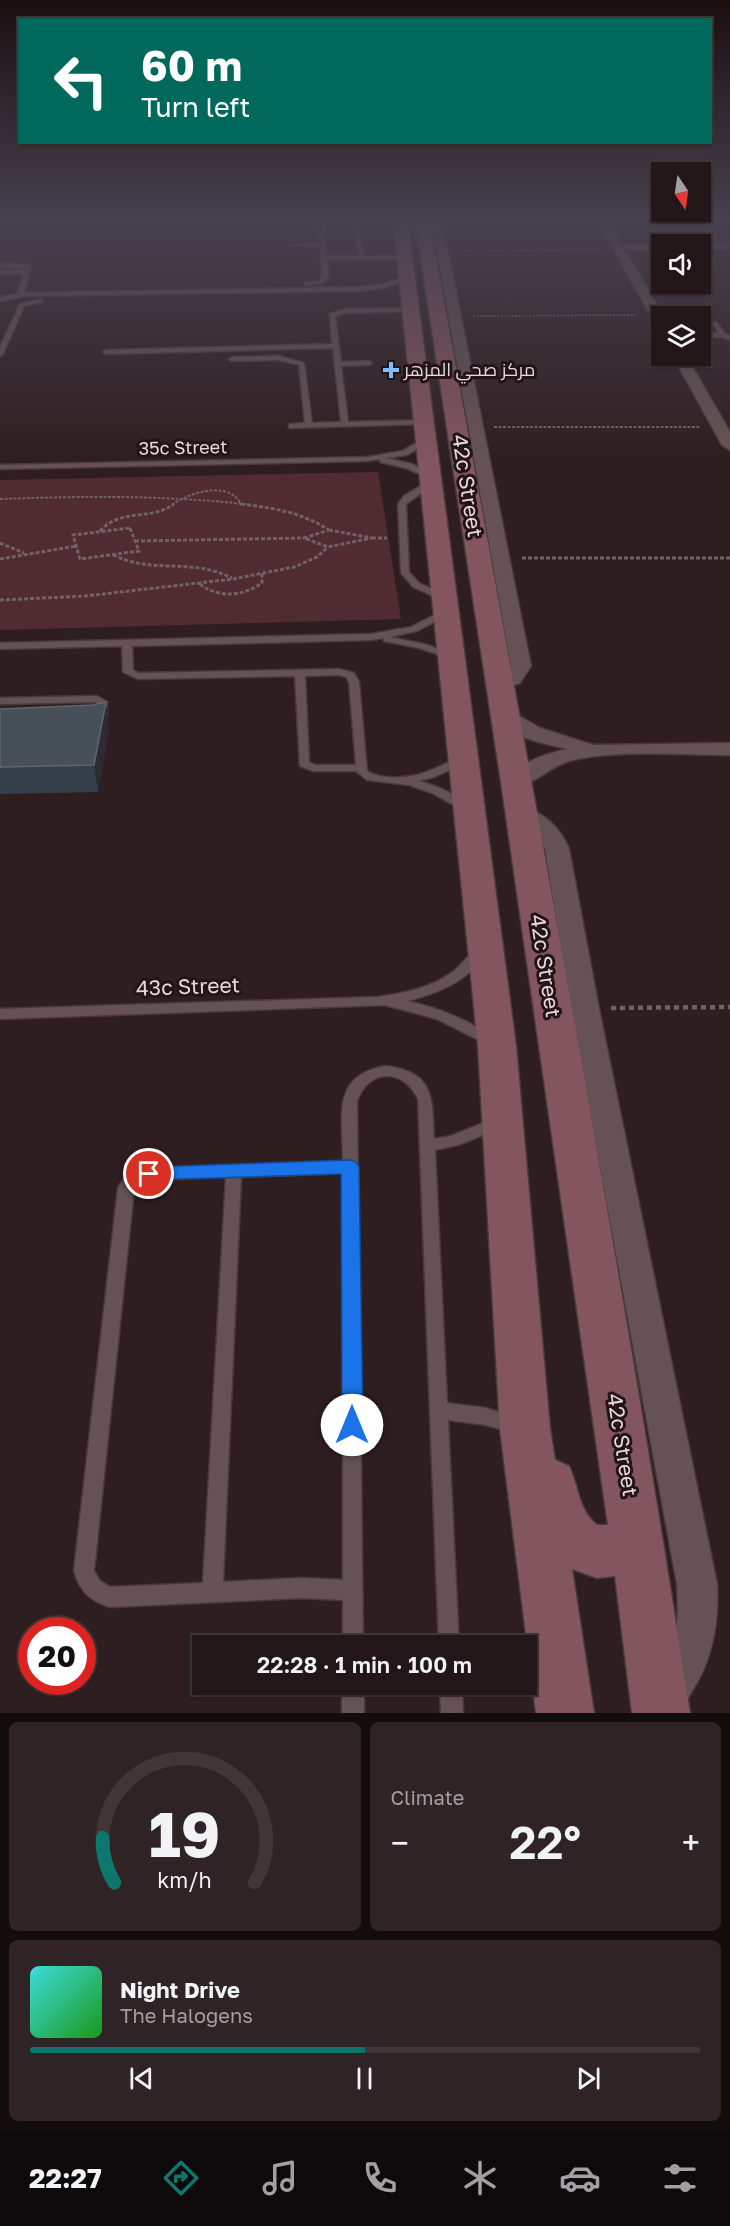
<!DOCTYPE html>
<html lang="en">
<head>
<meta charset="utf-8">
<style>
	body { margin:0; font-family:"Golos Text",Cairo,sans-serif; background:#2f2325; color:#f1f3f6; height:100vh; display:flex; flex-direction:column; font-size:22px; white-space:nowrap }
	* { box-sizing:border-box; margin:0 }
	p { font-size:20px; color:#a39fa2 }
	.icon { flex:none; width:33px; height:33px; fill:none; stroke:currentColor; stroke-width:2; stroke-linecap:round; stroke-linejoin:round }
	.map { position:relative; height:1713px; overflow:hidden }
	.panel { display:flex; flex-direction:column; gap:9px; padding:9px; background:#130c0d; flex:1 }
	.panel>* { flex:none }
	.banner { position:absolute; left:18px; top:18px; width:694px; height:126px; border-radius:0px; box-shadow:0 2px 4px #0004,0 0 0 2px #403537; background:#00695c; color:#fff; overflow:hidden }
	.needle { width:39px; rotate:167deg }
	.fabs { position:absolute; left:651px; top:162px; display:grid; gap:12px }
	.fabs a { display:grid; place-items:center; width:60px; height:60px; border-radius:0px; background:#231618; box-shadow:0 2px 4px #0004,0 0 0 2px #403537; font-size:30px }
	.speed { position:absolute; left:18px; top:1617px; display:flex; gap:12px; font-size:30px; font-weight:700; text-align:center }
	.speed>* { display:grid; place-content:center; width:78px; height:78px; border-radius:50%; background:#231618; box-shadow:0 2px 4px #0004,0 0 0 2px #403537; line-height:1 }
	.speed .limit { border:9px solid #d22; background:#fff; color:#111 }
	.pin { position:absolute; display:grid; place-items:center; width:51px; height:51px; color:#fff; margin:-26px; border:3px solid #fff; border-radius:50%; box-shadow:0 2px 6px #0007 }
	.me { position:absolute; width:66px; margin:-33px; rotate:0deg; stroke-linejoin:round; filter:drop-shadow(0 0 4px #0008) }
	.turn { display:flex; align-items:center; gap:21px; height:126px; padding:0 24px; font-size:27px }
	.turn .icon { width:78px; height:78px; stroke-width:2.5 }
	.turn b { display:block; font-size:42px; line-height:51px }
	.big { font-size:45px; font-weight:600; line-height:1.1 }
	.panel .widget { flex:1; display:flex; flex-direction:column; justify-content:center; gap:9px; min-width:0; padding:0 21px; border-radius:9px; background:#2f2325 }
	.panel .dial { align-items:center; gap:0 }
	.dial svg { height:156px; overflow:visible; fill:none; stroke:#403537; stroke-width:7; stroke-linecap:round; text-anchor:middle }
	.dial text { fill:#f1f3f6; stroke:none }
	.song { display:flex; align-items:center; gap:18px }
	.cover { width:72px; height:72px; border-radius:9px; background:linear-gradient(135deg,hsl(180 70% 55%),hsl(120 70% 35%)) }
	.played { height:6px; border-radius:3px; background:linear-gradient(90deg,#0f766e 50%,#403537 50%) }
	.keys { display:flex; justify-content:space-around; direction:ltr }
	.heat { display:flex; justify-content:space-between; align-items:center; font-size:33px; direction:ltr }
	.panel .tiles { flex:1; display:grid; gap:9px; grid-template-columns:1fr 1fr }
	.widget:last-child { grid-column:span 2 }
	.trip { position:absolute; left:192px; top:1635px; width:345px; height:60px; border-radius:0px; background:#231618; box-shadow:0 2px 4px #0004,0 0 0 2px #403537; font-weight:600; line-height:60px; text-align:center }
	.tab-bar { display:flex; height:96px; justify-content:space-around; align-items:center; background:#0e090a; color:#a39fa2 }
	.tab-bar .icon { width:42px; height:42px }
	.tab-bar .selected { color:#0f766e }
	.tab-bar b { font-size:27px; color:#f1f3f6 }
	.map>svg:first-child { display:block }
</style>
</head>
<body>
<div class="map">
<svg width="730" height="1713" viewBox="0 0 730 1713">
	<rect width="100%" height="100%" fill="#2f1e20"/>
	<path fill="#502b32" d="M378,472L401,619L0,630V480Z"/>
	<g fill="none" stroke-linecap="round" stroke-linejoin="round">
		<defs>
			<path id="lane" d="M318,219H324L326,256H359L352,219H357L364,256L404,255L407,257L404,259L327,260L328,277L323,283L305,285V283L319,281L322,277L320,247L288,245L320,243Z
				M0,263L31,265L24,293L361,287L383,284L406,277L409,279L384,288L361,291L26,296L0,301V297L17,294L24,274H0V270H25L26,268L0,267Z
				M41,299L43,302L24,306L3,354L0,356V347L20,304Z
				M410,308L412,311L345,313L335,316L341,362L369,361L372,363L369,365L341,366L348,422L426,420L427,422L423,424L289,428V424L305,423L299,365L279,360L232,361L229,359L232,357L279,356L304,363L312,423L341,422L333,348L106,354L103,352L106,350L332,344L330,314L344,309Z
				M716,322L725,334L730,336V340L722,337H700V333H719L713,324Z
				M425,438L429,440L428,442L407,455L386,458L412,464L432,474V478H429L406,468L380,462V459L367,461L0,469V465L367,457L402,451Z
				M427,482L434,484L406,504L409,572L419,583L447,596L449,598L444,601L413,587L401,573L398,504L404,496Z
				M446,609L449,610V614L417,631L389,637L424,644L454,654V658L451,659L419,648L384,641L383,638L371,640L132,646L133,670L139,673L339,669L354,673L359,682L367,771C383,781 412,778 429,771C441,767 454,757 466,759L467,761L466,763L434,777L419,781C437,786 459,795 472,809L466,812L432,793L409,785L367,780L356,771H313L300,766L295,676L138,679L123,672L122,646L0,649V643L371,634L411,627ZM339,675L346,677L349,682L356,765H315L309,762L305,676Z
				M97,696L107,702L106,718L101,721L96,718L97,703L95,702L0,704V698Z
				M479,950L486,954C467,982 438,993 407,1001C439,1008 468,1020 495,1038L497,1041L495,1044L490,1046L437,1019L385,1005L0,1019V1009L377,997C404,993 432,988 454,971C462,965 469,952 479,950Z
				M386,1066C435,1072 432,1098 434,1139L451,1136L495,1118L500,1120L502,1124L500,1128L458,1145L435,1150L447,1403L486,1408L520,1419L523,1425L520,1431L514,1433L486,1425L448,1420L459,1646H439L418,1099C403,1068 369,1068 357,1101L363,1646H343V1600L302,1598L110,1607C90,1601 80,1591 74,1571L118,1188C125,1175 134,1170 149,1168L343,1161C343,1118 330,1075 386,1066ZM343,1173V1580L302,1578L223,1582L241,1177ZM226,1177L203,1583L110,1587L100,1581L94,1571L134,1189L141,1182L149,1180Z
				M342,1684H364V1713H342Z
				M440,1684H462L463,1713H441Z"/>
			<path id="street" d="M429,219H440L442,222L531,666L520,683L499,690L492,688L489,684C495,675 504,677 511,666L432,223Z
				M601,223H609L621,244H665H662V250H625L663,316L662,329L656,325L600,225Z
				M700,243H730V249H700V244H696Z
				M673,356H686L730,432V450L722,445Z
				M505,710L512,712L540,728L593,745L730,743V755C681,755 616,749 569,761C549,767 526,791 508,787L505,782C518,763 545,754 567,749C543,743 509,738 495,716L498,712Z
				M520,806C543,812 560,827 569,849L599,1009L717,1584C719,1623 713,1658 692,1691C688,1699 683,1708 675,1713L648,1712L642,1697C649,1679 662,1666 670,1649C680,1629 678,1605 677,1584L571,1009L545,849C537,827 519,829 508,813L512,808Z"/>
			<path id="secondary" d="M393,219H407L516,1046L550,1429L555,1460L569,1466C579,1487 578,1510 597,1525H608L501,782L415,219H429C519,716 613,1214 690,1713H632L615,1576L597,1578L572,1569L594,1713H536L500,1429L478,1046Z"/>
		</defs>
		<use href="#lane" stroke="#483a3c" stroke-width="3"/>
		<use href="#street" stroke="#483a3c" stroke-width="3"/>
		<use href="#secondary" stroke="#483a3c" stroke-width="3"/>
		<path stroke="#706163" stroke-width="1.5" stroke-dasharray="2 1.5" stroke-linecap="butt" d="M460,251L600,250
			M674,315H705
			M473,316L636,315"/>
		<path stroke="#706163" stroke-width="2" stroke-dasharray="3 1.5" stroke-linecap="butt" d="M494,427H699
			M0,499C84,496 169,495 252,505
			M172,505C188,493 230,479 241,505"/>
		<path stroke="#706163" stroke-width="3" stroke-dasharray="4 2" stroke-linecap="butt" d="M241,504C274,508 301,512 329,530
			M130,528L139,551L80,559L73,535Z
			M329,530L372,538L328,547L304,538Z
			M100,531C120,508 151,521 174,504
			M372,538H387
			M135,541L304,538
			M0,543L24,553
			M113,555C156,575 189,557 232,578
			M522,558H730
			M0,559L76,546
			M200,584C219,599 243,596 262,583V574
			M0,600L86,596L233,579L294,567L317,557L328,547"/>
		<path stroke="#706163" stroke-width="4.5" stroke-dasharray="5 4" stroke-linecap="butt" d="M611,1008L730,1007"/>
		<use href="#lane" fill="#665255" fill-rule="evenodd"/>
		<use href="#street" fill="#665255" fill-rule="evenodd"/>
		<use href="#secondary" fill="#83555e" fill-rule="evenodd"/>
	</g>
	<path fill="#343f4a" d="M0,709L109,728L98,792L0,794Z"/>
	<path fill="#2a2b33" d="M106,702L109,728L98,792L94,765Z"/>
	<path fill="#474f59" stroke="#60656e" stroke-width="1.5" d="M106,702L94,765L0,767V709L93,705Z"/>
	<linearGradient id="sky" x2="0" y2="1"><stop stop-color="#1a1012"/><stop offset="0.48" stop-color="#47414e"/><stop offset="1" stop-color="#47414e" stop-opacity="0"/></linearGradient>
	<rect width="730" height="459" fill="url(#sky)"/>
	<path fill="#1a73e8" stroke="#114b97" stroke-width="1.5" d="M350,1160L356,1162L359,1167L363,1425L360,1432L352,1435L345,1432L342,1425L341,1174L149,1180L143,1178L141,1174L143,1169L149,1167Z"/>
	<path fill="#7ebdf9" stroke="#241417" stroke-width="2" d="M388 361h6v6h6v6h-6v6h-6v-6h-6v-6h6z"/>
	<g text-anchor="middle" stroke-width="6" stroke-linejoin="round" paint-order="stroke">
		<g font-size="18" fill="#e5d9da" stroke="#241417" text-anchor="start">
			<text x="404" y="376">مركز صحي المزهر</text>
		</g>
		<g font-size="18" fill="#e5d9da" stroke="#241417">
			<text transform="translate(183 448) rotate(-1)" y="6">35c Street</text>
		</g>
		<g font-size="21" fill="#e5d9da" stroke="#241417">
			<text transform="translate(467 486) rotate(81)" y="7">42c Street</text>
			<text transform="translate(545 966) rotate(81)" y="7">42c Street</text>
			<text transform="translate(188 987) rotate(-2)" y="7">43c Street</text>
			<text transform="translate(622 1445) rotate(81)" y="7">42c Street</text>
		</g>
	</g>
</svg>
<div class="fabs">
<a><svg class="needle" viewBox="-14 -14 28 28"><path d="M0-13l5 13h-10z" fill="#e53935"/><path d="M0 13l5-13h-10z" fill="#a39fa2"/></svg></a>
<a><svg class="icon" aria-label="sound" viewBox="0 0 24 24"><path d="M4 9h4l5-4v14l-5-4H4zM17 9q2 3 0 6"/></svg></a>
<a><svg class="icon" aria-label="layers" viewBox="0 0 24 24"><path d="M12 4l9 5-9 5-9-5zM3 14l9 5 9-5"/></svg></a>
</div>
<div class="speed"><div class="limit">20</div></div>
<div class="pin" style="left:149px;top:1174px;background:#d93025"><svg class="icon" aria-label="arrive" viewBox="0 0 24 24"><path d="M6 21V4h12l-3 4 3 4H6"/></svg></div>
<svg class="me" style="left:352px;top:1425px" viewBox="-20 -20 40 40"><circle r="19" fill="#fff"/><path d="M0-13L10 11 0 6-10 11z" fill="#1a73e8"/></svg>
<div class="trip">22:28 · 1 min · 100 m</div>
<div class="banner">
<div class="turn"><svg class="icon" aria-label="left" viewBox="0 0 24 24"><path d="M17 20v-9H6M10 6l-5 5 5 5"/></svg><div><b>60 m</b>Turn left</div></div>
</div>
</div>
<section class="panel">
<div class="tiles">
<div class="widget dial"><svg viewBox="0 0 100 80">
<path d="M14 69A42 42 0 1 1 86 69"/>
<path d="M14 69A42 42 0 0 1 8 46" stroke="#0f766e"/>
<text x="50" y="56" font-size="32" font-weight="700">19</text>
<text x="50" y="72" font-size="11">km/h</text>
</svg></div>
<div class="widget"><p>Climate</p>
<div class="heat"><a>−</a><b class="big">22°</b><a>+</a></div>
</div>
<div class="widget">
<div class="song"><i class="cover"></i><div><b>Night Drive</b><p>The Halogens</p></div></div>
<div class="played"></div>
<div class="keys"><svg class="icon" aria-label="previous" viewBox="0 0 24 24"><path d="M18 5L8 12l10 7zM5 5v14"/></svg><svg class="icon" aria-label="pause" viewBox="0 0 24 24"><path d="M8 5v14M16 5v14"/></svg><svg class="icon" aria-label="next" viewBox="0 0 24 24"><path d="M6 5l10 7-10 7zM19 5v14"/></svg></div>
</div>
</div>
</section>
<nav class="tab-bar">
<b>22:27</b>
<svg class="icon selected" aria-label="directions" viewBox="0 0 24 24"><path d="M12 3l9 9-9 9-9-9zM9 14v-3h6M13 9l2 2-2 2"/></svg>
<svg class="icon" aria-label="music" viewBox="0 0 24 24"><path d="M9 18V5l10-2v13"/><circle cx="6" cy="18" r="3"/><circle cx="16" cy="16" r="3"/></svg>
<svg class="icon" aria-label="phone" viewBox="0 0 24 24"><path d="M5 4h4l2 5-3 2q2 4 5 5l2-3 5 2v4C11 20 4 13 5 4z"/></svg>
<svg class="icon" aria-label="climate" viewBox="0 0 24 24"><path d="M12 3v18M4 7l16 10M4 17L20 7"/></svg>
<svg class="icon" aria-label="car" viewBox="0 0 24 24"><path d="M5 17H2v-5l4-1 3-4h7l3 4 3 1v5h-3M9 17h6M6 11h13"/><circle cx="7" cy="17" r="2"/><circle cx="17" cy="17" r="2"/></svg>
<svg class="icon" aria-label="filters" viewBox="0 0 24 24"><path d="M4 7h16M4 17h16"/><circle cx="9" cy="7" r="2"/><circle cx="15" cy="17" r="2"/></svg>
</nav>
</body>
</html>
